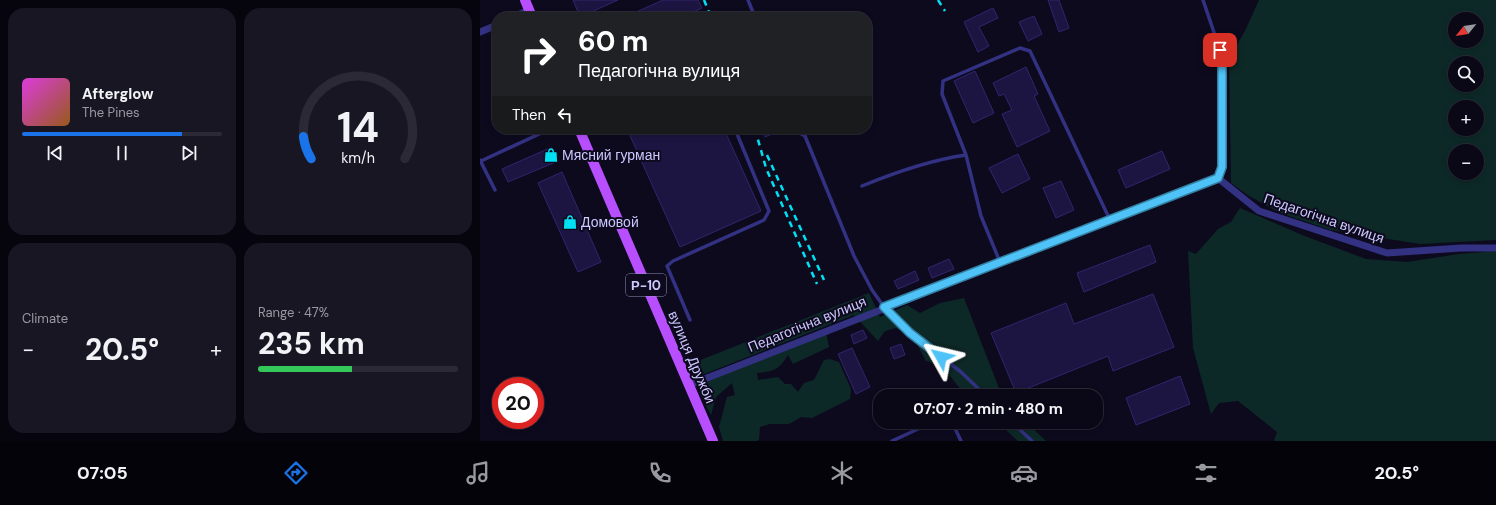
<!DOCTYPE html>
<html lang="en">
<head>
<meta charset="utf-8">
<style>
	body { margin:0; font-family:"DM Sans",sans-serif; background:#181623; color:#f1f3f6; height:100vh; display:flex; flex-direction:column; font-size:15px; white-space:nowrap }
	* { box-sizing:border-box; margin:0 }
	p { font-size:13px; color:#999aa1 }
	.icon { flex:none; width:22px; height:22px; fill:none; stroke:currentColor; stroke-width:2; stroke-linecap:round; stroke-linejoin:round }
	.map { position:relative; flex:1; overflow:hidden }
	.panel { display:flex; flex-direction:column; gap:8px; padding:8px; background:#06040c; width:480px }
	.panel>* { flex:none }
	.top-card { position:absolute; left:12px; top:12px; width:380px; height:122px; border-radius:16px; box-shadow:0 2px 6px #0003,0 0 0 1px #2a2935; background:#202124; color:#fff; overflow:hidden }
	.needle { width:26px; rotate:240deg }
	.fabs { position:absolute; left:968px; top:12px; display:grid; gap:8px }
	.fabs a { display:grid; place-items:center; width:36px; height:36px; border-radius:50%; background:#0a0816; box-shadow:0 2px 6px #0003,0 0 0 1px #2a2935; font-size:20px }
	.speed { position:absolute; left:12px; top:377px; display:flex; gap:8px; font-size:20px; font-weight:700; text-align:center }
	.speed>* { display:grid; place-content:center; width:52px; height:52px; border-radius:50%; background:#0a0816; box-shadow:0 2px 6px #0003,0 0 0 1px #2a2935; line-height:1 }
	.speed .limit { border:6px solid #d22; background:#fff; color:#111 }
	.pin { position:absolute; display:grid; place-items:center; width:34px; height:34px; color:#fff; margin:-17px; border-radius:8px; box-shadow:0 2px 6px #0006 }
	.me { position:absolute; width:44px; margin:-22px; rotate:307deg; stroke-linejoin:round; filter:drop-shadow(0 0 3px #0008) }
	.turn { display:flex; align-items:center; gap:14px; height:84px; padding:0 20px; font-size:18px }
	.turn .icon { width:52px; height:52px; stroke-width:2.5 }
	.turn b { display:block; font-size:28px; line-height:34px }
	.then { display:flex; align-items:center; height:38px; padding:0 20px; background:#0003; gap:8px; font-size:15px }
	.big { font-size:30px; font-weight:700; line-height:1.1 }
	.panel .tile { flex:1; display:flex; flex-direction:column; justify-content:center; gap:6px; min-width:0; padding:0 14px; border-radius:16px; background:#181623 }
	.panel .dial { align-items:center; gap:0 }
	.dial svg { height:104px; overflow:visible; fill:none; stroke:#2a2935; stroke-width:7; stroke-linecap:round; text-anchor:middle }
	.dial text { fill:#f1f3f6; stroke:none }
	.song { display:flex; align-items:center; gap:12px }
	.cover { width:48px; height:48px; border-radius:6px; background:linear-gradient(135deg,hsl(300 70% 55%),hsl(30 70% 35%)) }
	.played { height:4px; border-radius:2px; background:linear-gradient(90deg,#1a73e8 80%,#2a2935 80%) }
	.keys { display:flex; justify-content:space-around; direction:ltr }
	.heat { display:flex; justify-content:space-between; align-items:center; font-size:22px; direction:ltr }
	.charge { height:6px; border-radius:3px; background:linear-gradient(90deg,#34c759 47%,#2a2935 0) }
	.panel .tiles { flex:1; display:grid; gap:8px; grid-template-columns:repeat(2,1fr) }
	.trip { position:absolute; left:393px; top:389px; width:230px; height:40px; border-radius:16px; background:#0a0816; box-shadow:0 2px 6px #0003,0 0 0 1px #2a2935; font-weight:700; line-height:40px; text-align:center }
	.dock { display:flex; height:64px; justify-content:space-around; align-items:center; background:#040309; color:#999aa1 }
	.dock .icon { width:28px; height:28px }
	.dock .current { color:#1a73e8 }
	.dock b { font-size:18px; color:#f1f3f6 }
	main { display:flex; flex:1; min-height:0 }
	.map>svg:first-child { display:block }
</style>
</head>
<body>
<main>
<section class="panel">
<div class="tiles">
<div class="tile">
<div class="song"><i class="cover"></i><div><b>Afterglow</b><p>The Pines</p></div></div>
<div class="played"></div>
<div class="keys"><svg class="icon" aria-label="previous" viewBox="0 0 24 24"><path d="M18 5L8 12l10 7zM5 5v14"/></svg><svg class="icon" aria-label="pause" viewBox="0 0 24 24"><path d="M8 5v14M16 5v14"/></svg><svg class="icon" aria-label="next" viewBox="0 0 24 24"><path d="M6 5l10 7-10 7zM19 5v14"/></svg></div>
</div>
<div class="tile dial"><svg viewBox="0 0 100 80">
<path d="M14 69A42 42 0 1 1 86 69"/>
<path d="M14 69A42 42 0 0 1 8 52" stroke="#1a73e8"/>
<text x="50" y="56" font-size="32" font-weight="700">14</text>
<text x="50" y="72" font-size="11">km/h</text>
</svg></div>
<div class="tile"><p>Climate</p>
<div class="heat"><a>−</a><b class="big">20.5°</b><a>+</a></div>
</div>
<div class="tile"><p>Range · 47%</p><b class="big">235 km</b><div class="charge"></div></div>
</div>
</section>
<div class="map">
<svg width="1016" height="441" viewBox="0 0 1016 441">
	<rect width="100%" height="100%" fill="#0d0a1e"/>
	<path fill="#0d2927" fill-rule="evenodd" d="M779,0H1016V240L940,244L851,230L800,213L769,196L751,183L749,58L765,31ZM975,19H997V41H975ZM975,63H997V85H975ZM975,107H997V129H975ZM975,151H997V173H975Z
		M760,208L822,235L886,259L927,262L979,254L1016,251V441H794L797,432L758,401L739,403L731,414L713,348L708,251L716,254L738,229L751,222Z
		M389,293L400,317L427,305L440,313L460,303L484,298L522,396H486L462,366L446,361L433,337L416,328L405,331L398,341L374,315L222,375L218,361Z
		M346,332L349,347L313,364L308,355C298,371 294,371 277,373L278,380L298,377L305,384H311L318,392L324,383L334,380L344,360L350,359L359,362L371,389L370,399L332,418L321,417L309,424H290L280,427L279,440L277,441H243L239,427L247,397L255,395L252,383L236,397L231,415L225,404L226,396L219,385L224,381Z
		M517,422H546L566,441H538Z"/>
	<path fill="#1c1541" stroke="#31256f" d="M93,0H138L100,17Z
		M183,0H218L222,8L202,17H145Z
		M568,0H579L589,28L579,32Z
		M513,8L518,18L499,27L509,46L498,52L484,22Z
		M554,16L562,34L548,41L539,22Z
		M546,67L558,94L554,96L570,131L537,147L522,114L532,110L524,94L519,96L513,83Z
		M495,71L514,113L493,123L474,81Z
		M147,129H244L281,211L200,247Z
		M282,129H304L285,137Z
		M72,147L78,161L28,182L22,169Z
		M682,151L690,169L646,188L638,170Z
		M538,154L550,179L522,193L509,168Z
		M82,172L121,262L98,272L58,183Z
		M581,181L594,210L576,218L563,188Z
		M670,245L676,262L604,292L597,273Z
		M469,259L474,269L452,278L448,268Z
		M435,271L439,280L418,289L414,281Z
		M673,294L694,347L633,371L628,356L536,393L511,333L586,303L594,324Z
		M383,330L387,338L374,344L371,335Z
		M421,344L425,355L414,359L410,348Z
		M372,348L390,387L376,394L358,354Z
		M700,376L710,404L656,425L646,398Z"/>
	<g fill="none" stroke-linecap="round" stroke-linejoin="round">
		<path stroke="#323182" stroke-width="3.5" d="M268,0L275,17
			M723,0L740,50L742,67V167L738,178
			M312,129L325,136L374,256L392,290L404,307L430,333L481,372L506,396
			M0,160L15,190
			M1,161L70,129
			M382,186C416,172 450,160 486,155
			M520,262L501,216L486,155L462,94L463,81L540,48L550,51L630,220
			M210,320L187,266L193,261L284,220L289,211L255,129
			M472,422L481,441
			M532,422L552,441
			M412,441L453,422"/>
		<path stroke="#323182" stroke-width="7" d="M34,17L49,10
			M0,32L17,25
			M209,385L738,178L779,211L907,253L981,248H1016"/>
		<path stroke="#b84fff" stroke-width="10" d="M45,0L52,17
			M99,129L233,441"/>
		<path stroke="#00e2f3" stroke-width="2.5" stroke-dasharray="6 5" stroke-linecap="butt" d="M224,0L231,17
			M458,0L465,11
			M275,129L286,168L337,284
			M287,155L344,280"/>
	</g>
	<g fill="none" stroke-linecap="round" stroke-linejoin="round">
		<defs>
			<path id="route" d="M461,357L430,333L404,307L738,178L742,167V67L740,50"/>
		</defs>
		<use href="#route" stroke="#337fa1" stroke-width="10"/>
		<use href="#route" stroke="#4fc3f7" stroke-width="7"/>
	</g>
	<defs>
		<symbol id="shop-bare" viewBox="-9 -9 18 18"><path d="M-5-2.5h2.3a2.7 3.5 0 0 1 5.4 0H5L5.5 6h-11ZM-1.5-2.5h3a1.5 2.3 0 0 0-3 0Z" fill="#00e2f3" stroke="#0d0a1e" stroke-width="2.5" paint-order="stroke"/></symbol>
	</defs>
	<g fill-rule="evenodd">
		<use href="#shop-bare" x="61" y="145" width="20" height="20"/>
		<use href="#shop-bare" x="80" y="212" width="20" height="20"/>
	</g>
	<g text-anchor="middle" stroke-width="4" stroke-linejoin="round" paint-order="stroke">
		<rect fill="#0d0a1e" stroke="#938fbc" stroke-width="1" x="146" y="274" width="40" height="22" rx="3"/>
		<g font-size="13" font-weight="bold" fill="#ccc8ff">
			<text x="166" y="290">Р-10</text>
		</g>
		<g font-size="14" fill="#ccc8ff" stroke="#0d0a1e" text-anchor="start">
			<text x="82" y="160">Мясний гурман</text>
			<text x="101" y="227">Домовой</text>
		</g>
		<g font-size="14" fill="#ccc8ff" stroke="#0d0a1e">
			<text transform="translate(844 218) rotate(19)" y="5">Педагогічна вулиця</text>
			<text transform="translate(327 324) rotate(-22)" y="5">Педагогічна вулиця</text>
			<text transform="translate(212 357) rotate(67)" y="5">вулиця Дружби</text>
		</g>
	</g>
</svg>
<div class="fabs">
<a><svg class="needle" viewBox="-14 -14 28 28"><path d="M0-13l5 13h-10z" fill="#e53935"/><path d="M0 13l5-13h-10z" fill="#999aa1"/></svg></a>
<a><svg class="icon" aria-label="search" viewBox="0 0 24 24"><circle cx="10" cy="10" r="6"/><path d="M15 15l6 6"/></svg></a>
<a>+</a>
<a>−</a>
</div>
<div class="speed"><div class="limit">20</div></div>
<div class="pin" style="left:740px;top:50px;background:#d93025"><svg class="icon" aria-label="arrive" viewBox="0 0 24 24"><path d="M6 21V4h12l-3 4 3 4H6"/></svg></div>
<svg class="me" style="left:461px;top:357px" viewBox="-20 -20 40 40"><path d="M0-17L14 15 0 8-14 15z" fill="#4fc3f7" stroke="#fff" stroke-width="4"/></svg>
<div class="trip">07:07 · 2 min · 480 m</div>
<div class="top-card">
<div class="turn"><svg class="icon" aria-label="right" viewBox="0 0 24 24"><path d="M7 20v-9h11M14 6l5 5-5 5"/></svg><div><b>60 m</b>Педагогічна вулиця</div></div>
<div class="then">Then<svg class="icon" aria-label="left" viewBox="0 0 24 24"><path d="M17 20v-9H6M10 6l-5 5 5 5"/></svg></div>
</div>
</div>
</main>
<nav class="dock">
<b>07:05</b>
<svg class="icon current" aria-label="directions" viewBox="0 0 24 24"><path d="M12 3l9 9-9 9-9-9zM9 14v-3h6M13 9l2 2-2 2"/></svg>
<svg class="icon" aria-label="music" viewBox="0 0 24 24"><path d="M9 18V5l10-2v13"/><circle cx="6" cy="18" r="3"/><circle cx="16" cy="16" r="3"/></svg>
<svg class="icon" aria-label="phone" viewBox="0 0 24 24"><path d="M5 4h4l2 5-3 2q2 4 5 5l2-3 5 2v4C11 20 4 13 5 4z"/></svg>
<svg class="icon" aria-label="climate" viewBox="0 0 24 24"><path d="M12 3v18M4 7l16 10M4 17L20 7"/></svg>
<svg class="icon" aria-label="car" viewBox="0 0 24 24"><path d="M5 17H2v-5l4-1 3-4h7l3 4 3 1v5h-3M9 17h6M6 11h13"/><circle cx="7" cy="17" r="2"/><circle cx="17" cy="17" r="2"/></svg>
<svg class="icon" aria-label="filters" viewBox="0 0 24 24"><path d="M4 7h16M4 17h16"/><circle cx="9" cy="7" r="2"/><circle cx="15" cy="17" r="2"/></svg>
<b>20.5°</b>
</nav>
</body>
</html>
